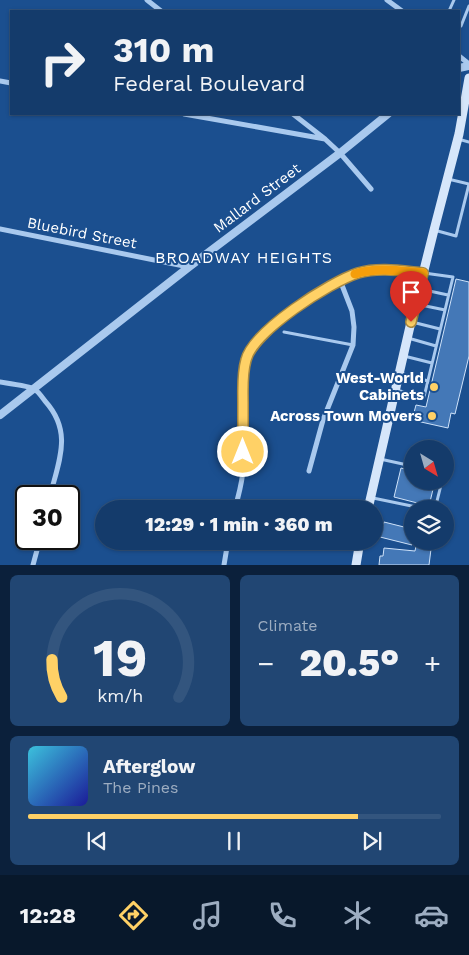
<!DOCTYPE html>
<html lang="en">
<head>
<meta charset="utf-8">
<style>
	body { margin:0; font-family:"Work Sans",sans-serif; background:#214673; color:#f1f3f6; height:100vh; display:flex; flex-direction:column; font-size:19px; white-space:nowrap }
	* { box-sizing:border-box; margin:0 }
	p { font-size:16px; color:#9dadc1 }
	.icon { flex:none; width:28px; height:28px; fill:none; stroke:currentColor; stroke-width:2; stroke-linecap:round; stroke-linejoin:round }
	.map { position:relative; height:565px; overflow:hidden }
	.sheet { display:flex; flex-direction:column; gap:10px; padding:10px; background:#0b203b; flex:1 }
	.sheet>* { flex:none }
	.hud { position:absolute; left:10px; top:10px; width:450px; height:105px; border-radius:0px; box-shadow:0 1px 4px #0004,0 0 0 1px #33557e; background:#143b6b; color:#f1f3f6; overflow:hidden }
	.needle { width:32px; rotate:143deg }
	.tools { position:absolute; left:404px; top:440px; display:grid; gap:10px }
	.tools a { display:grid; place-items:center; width:50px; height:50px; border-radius:50%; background:#143b6b; box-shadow:0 1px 4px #0004,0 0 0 1px #33557e; font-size:25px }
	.speed { position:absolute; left:15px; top:485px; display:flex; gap:10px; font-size:25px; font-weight:700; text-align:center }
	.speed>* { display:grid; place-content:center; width:65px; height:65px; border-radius:50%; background:#143b6b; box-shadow:0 1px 4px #0004,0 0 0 1px #33557e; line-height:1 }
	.speed .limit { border:2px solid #111; border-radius:8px; background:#fff; color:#111 }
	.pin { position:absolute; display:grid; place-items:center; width:42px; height:42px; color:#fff; margin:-51px -21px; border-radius:50% 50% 50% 0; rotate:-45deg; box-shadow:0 0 5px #0007 }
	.pin .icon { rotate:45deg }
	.me { position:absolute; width:55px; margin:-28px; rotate:0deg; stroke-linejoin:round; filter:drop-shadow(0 0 4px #0008) }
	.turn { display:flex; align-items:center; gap:18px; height:105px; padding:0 20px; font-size:22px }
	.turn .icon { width:65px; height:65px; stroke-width:2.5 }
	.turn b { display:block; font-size:35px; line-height:42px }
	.big { font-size:38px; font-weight:800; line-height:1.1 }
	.sheet .widget { flex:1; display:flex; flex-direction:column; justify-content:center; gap:8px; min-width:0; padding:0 18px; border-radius:8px; background:#214673 }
	.sheet .dial { align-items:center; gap:0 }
	.dial svg { height:130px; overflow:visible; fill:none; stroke:#33557e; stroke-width:7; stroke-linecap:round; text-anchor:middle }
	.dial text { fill:#f1f3f6; stroke:none }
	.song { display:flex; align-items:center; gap:15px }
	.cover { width:60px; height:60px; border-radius:8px; background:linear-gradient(135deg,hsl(190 70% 55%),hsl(240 70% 35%)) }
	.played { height:5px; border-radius:2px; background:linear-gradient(90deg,#ffd166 80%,#33557e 80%) }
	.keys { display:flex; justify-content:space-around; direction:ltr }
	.heat { display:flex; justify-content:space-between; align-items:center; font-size:28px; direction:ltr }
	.sheet .tiles { flex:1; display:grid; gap:10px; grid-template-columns:1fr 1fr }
	.widget:last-child { grid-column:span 2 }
	.trip { position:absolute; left:95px; top:500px; width:288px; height:50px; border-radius:25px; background:#143b6b; box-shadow:0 1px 4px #0004,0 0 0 1px #33557e; font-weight:800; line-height:50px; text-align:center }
	.menu { display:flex; height:80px; justify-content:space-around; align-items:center; background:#08182b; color:#9dadc1 }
	.menu .icon { width:35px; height:35px }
	.menu .selected { color:#ffd166 }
	.menu b { font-size:22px; color:#f1f3f6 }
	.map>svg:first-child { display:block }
</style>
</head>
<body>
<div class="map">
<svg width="469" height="565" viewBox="0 0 469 565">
	<rect width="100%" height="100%" fill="#1b4f8f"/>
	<path fill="#4478b7" stroke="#cfe3fa" d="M456,279L469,282V356L455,414L451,413L448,428L412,420L416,405L426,407Z
		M401,468L412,471V481H435L429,506L394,497Z
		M384,522L412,529V545L380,537Z
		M417,541H429L427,549H431L429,565H379L380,556H383L384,548L415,551Z"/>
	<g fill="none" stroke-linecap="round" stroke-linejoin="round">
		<path stroke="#a9c9ee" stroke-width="3" d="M449,11L454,0
			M459,24L461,26L469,6
			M458,139L469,142
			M434,230L456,236L469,184L448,179
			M420,289L448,295
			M416,304L445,310
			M412,322L440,329
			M284,332L353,345
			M408,338L436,346
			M404,356L432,363
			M400,373L428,381
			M396,390L424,397L453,277L424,273
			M380,459L412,466
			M373,498L426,509
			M434,509L436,505L442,481"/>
		<path stroke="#a9c9ee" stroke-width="5" d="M147,0L161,11
			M387,0L402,11
			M459,56L469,64
			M0,81L11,83
			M184,114L325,139
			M293,114L325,139L340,153L371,189
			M0,229L189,267
			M0,382C6,383 30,386 34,389C38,391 42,397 45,401C73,432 59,460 50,496
			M309,471L323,420L353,345L354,327L352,311L340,280
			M235,509C238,496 243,481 243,468C243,444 243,420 243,396C243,384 242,370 246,358C256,330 330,281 359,273C379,267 402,271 423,273
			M33,565L40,539
			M224,565L228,541"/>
		<path stroke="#a9c9ee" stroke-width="8" d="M459,68L469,66
			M0,415L189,267L340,153L388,114"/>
		<path stroke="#d6e6fa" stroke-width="9" d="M368,509L411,322L434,230L459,134L469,78
			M356,565L360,541"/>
	</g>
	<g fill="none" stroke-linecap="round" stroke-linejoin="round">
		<defs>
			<path id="route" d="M243,452C243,435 243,418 243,402C243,388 242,374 246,360C253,331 330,282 358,273C379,267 402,271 423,273L411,322"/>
		</defs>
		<use href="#route" stroke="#a68842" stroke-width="12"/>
		<use href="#route" stroke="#ffd166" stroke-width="9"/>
		<path stroke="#f59e0b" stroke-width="9" d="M355,274C376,267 401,271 423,273V275"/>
	</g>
	<g fill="#ffd166" stroke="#1b4f8f" stroke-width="2">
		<circle cx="434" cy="387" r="5"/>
		<circle cx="432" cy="416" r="5"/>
	</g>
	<g text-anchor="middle" stroke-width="4" stroke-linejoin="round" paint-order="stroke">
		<g font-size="15" fill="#fff" stroke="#1b4f8f">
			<text transform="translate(257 198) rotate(-37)" y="5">Mallard Street</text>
			<text transform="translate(82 233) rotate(11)" y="5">Bluebird Street</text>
		</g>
		<g font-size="15" font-weight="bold" fill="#fff" stroke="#1b4f8f" text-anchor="end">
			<text x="424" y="383">West-World<tspan x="424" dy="17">Cabinets</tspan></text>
			<text x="422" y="421">Across Town Movers</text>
		</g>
		<g font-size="16" letter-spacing="1" fill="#fff" stroke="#1b4f8f">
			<text x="244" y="263">BROADWAY HEIGHTS</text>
		</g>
	</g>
</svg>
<div class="tools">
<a><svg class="needle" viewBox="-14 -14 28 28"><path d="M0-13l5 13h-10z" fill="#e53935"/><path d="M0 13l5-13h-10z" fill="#9dadc1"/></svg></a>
<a><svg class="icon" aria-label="layers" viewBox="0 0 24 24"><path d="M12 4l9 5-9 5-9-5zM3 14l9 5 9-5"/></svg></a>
</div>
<div class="speed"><div class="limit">30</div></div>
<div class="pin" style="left:411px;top:322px;background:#d93025"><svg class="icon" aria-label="arrive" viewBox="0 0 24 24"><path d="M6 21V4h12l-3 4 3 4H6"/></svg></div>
<svg class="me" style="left:243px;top:452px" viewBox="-20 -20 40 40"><circle r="17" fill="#ffd166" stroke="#fff" stroke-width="3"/><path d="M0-11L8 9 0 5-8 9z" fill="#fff"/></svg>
<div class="trip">12:29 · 1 min · 360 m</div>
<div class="hud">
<div class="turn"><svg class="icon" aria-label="right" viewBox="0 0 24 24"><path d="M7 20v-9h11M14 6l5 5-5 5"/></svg><div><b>310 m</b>Federal Boulevard</div></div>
</div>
</div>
<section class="sheet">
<div class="tiles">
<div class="widget dial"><svg viewBox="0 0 100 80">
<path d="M14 69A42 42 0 1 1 86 69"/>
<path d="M14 69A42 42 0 0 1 8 46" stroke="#ffd166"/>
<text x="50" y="56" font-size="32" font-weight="700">19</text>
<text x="50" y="72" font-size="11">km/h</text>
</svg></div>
<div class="widget"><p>Climate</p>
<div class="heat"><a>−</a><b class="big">20.5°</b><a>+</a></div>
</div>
<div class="widget">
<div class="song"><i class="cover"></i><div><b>Afterglow</b><p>The Pines</p></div></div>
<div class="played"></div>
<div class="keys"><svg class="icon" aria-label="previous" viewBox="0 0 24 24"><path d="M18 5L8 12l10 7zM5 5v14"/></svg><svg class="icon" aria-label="pause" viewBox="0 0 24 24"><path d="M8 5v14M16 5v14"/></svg><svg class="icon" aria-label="next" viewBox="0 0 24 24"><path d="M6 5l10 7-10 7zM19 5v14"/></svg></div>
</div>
</div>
</section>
<nav class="menu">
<b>12:28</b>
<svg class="icon selected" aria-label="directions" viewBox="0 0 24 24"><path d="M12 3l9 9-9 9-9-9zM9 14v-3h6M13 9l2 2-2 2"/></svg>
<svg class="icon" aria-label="music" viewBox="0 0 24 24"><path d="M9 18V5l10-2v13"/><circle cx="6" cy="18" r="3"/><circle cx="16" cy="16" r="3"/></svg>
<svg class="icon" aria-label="phone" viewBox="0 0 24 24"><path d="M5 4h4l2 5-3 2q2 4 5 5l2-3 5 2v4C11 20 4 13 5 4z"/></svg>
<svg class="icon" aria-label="climate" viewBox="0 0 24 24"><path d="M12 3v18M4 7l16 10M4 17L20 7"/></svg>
<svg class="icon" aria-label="car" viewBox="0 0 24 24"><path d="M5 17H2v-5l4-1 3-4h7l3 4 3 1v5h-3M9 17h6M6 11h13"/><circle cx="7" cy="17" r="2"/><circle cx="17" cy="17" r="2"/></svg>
</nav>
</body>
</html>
